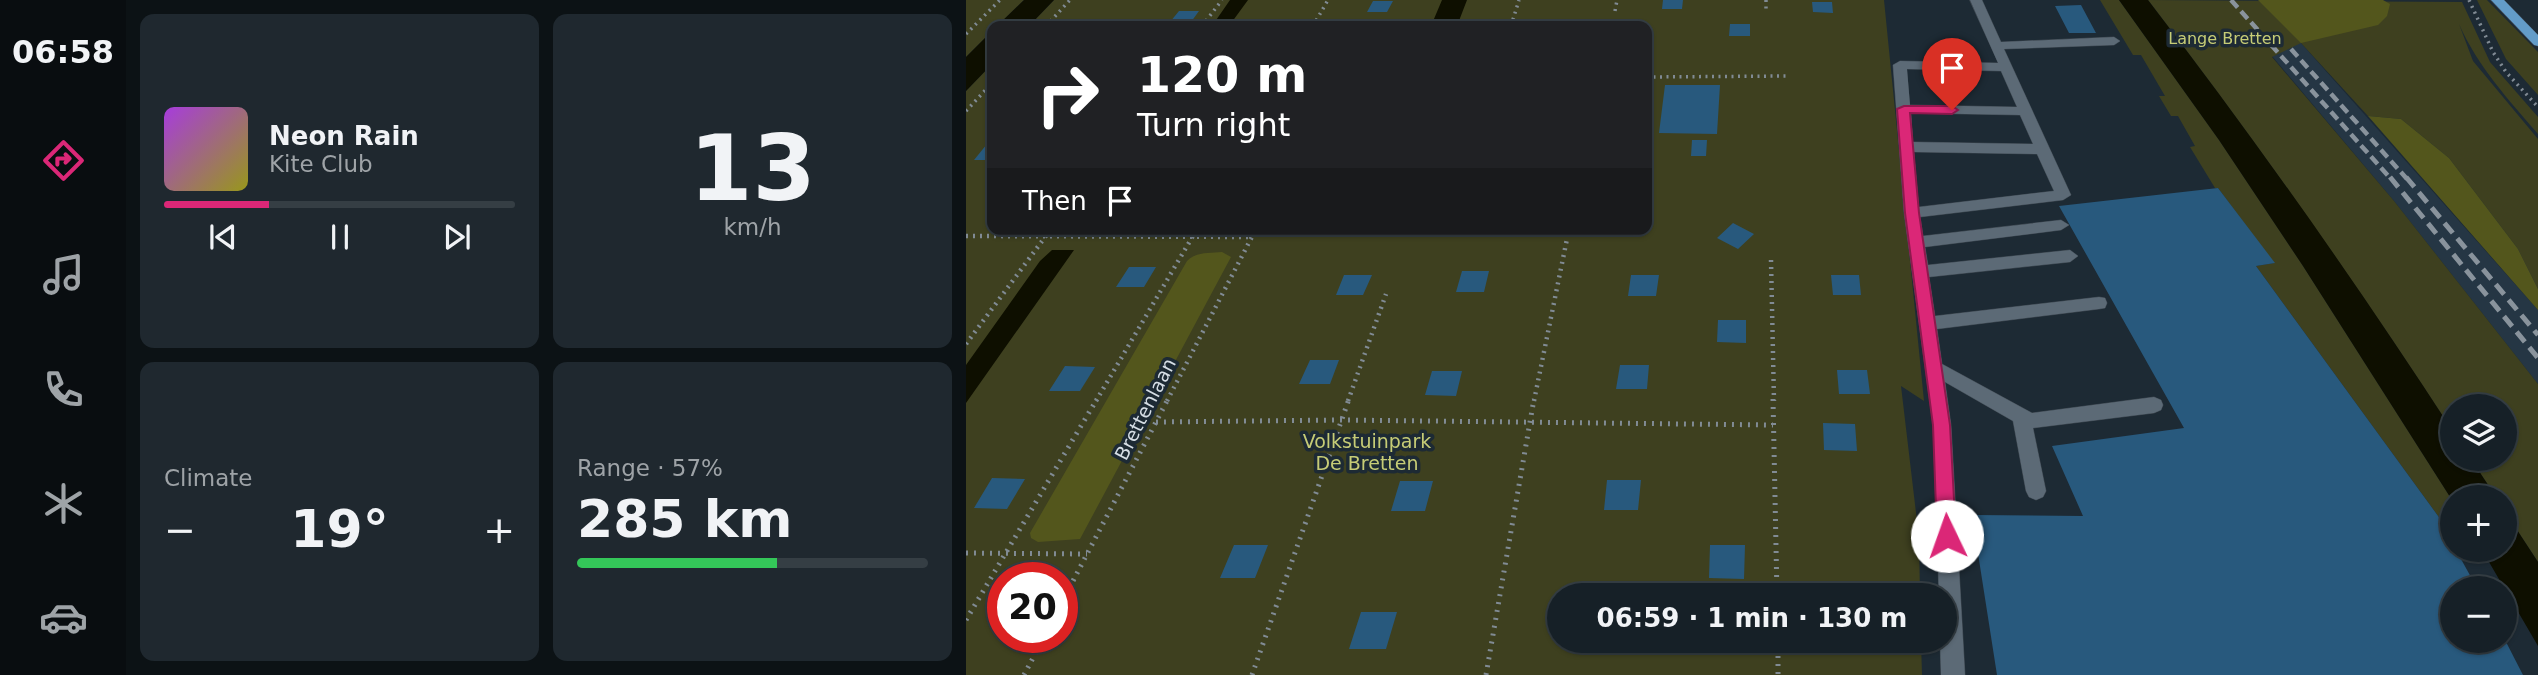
<!DOCTYPE html>
<html lang="en">
<head>
<meta charset="utf-8">
<style>
	body { margin:0; font-family:"DejaVu Sans",sans-serif; background:#1f282f; color:#f1f3f6; height:100vh; display:flex; flex-direction:column; font-size:26px; white-space:nowrap }
	* { box-sizing:border-box; margin:0 }
	p { font-size:23px; color:#9ea3a7 }
	.icon { flex:none; width:38px; height:38px; fill:none; stroke:currentColor; stroke-width:2; stroke-linecap:round; stroke-linejoin:round }
	.map { position:relative; flex:1; overflow:hidden }
	.panel { display:flex; flex-direction:column; gap:14px; padding:14px; background:#0c1215; width:840px }
	.panel>* { flex:none }
	.hud { position:absolute; left:21px; top:21px; width:665px; height:214px; border-radius:14px; box-shadow:0 2px 5px #0004,0 0 0 2px #353e44; background:#202124; color:#fff; overflow:hidden }
	.controls { position:absolute; left:1474px; top:394px; display:grid; gap:14px }
	.controls a { display:grid; place-items:center; width:77px; height:77px; border-radius:50%; background:#162027; box-shadow:0 2px 5px #0004,0 0 0 2px #353e44; font-size:35px }
	.speed { position:absolute; left:21px; top:562px; display:flex; gap:14px; font-size:35px; font-weight:700; text-align:center }
	.speed>* { display:grid; place-content:center; width:91px; height:91px; border-radius:50%; background:#162027; box-shadow:0 2px 5px #0004,0 0 0 2px #353e44; line-height:1 }
	.speed .limit { border:10px solid #d22; background:#fff; color:#111 }
	.pin { position:absolute; display:grid; place-items:center; width:60px; height:60px; color:#fff; margin:-72px -30px; border-radius:50% 50% 50% 0; rotate:-45deg; box-shadow:0 0 7px #0007 }
	.pin .icon { rotate:45deg }
	.me { position:absolute; width:77px; margin:-38px; rotate:357deg; stroke-linejoin:round; filter:drop-shadow(0 0 5px #0008) }
	.turn { display:flex; align-items:center; gap:24px; height:147px; padding:0 35px; font-size:32px }
	.turn .icon { width:91px; height:91px; stroke-width:2.5 }
	.turn b { display:block; font-size:49px; line-height:60px }
	.then { display:flex; align-items:center; height:66px; padding:0 35px; background:#0003; gap:14px; font-size:26px }
	.big { font-size:52px; font-weight:600; line-height:1.1 }
	.panel .widget { flex:1; display:flex; flex-direction:column; justify-content:center; gap:10px; min-width:0; padding:0 24px; border-radius:14px; background:#1f282f }
	.panel .dial { align-items:center; gap:0 }
	.dial b { font-size:91px; line-height:1 }
	.song { display:flex; align-items:center; gap:21px }
	.cover { width:84px; height:84px; border-radius:10px; background:linear-gradient(135deg,hsl(280 70% 55%),hsl(60 70% 35%)) }
	.played { height:7px; border-radius:4px; background:linear-gradient(90deg,#db2777 30%,#353e44 30%) }
	.keys { display:flex; justify-content:space-around; direction:ltr }
	.heat { display:flex; justify-content:space-between; align-items:center; font-size:38px; direction:ltr }
	.charge { height:10px; border-radius:5px; background:linear-gradient(90deg,#34c759 57%,#353e44 0) }
	.panel .tiles { flex:1; display:grid; gap:14px; grid-template-columns:repeat(2,1fr) }
	.trip { position:absolute; left:581px; top:583px; width:410px; height:70px; border-radius:35px; background:#162027; box-shadow:0 2px 5px #0004,0 0 0 2px #353e44; font-weight:600; line-height:70px; text-align:center }
	main { display:flex; flex:1; min-height:0 }
	.dock { display:flex; flex-direction:column; width:126px; justify-content:space-around; align-items:center; background:#090d10; color:#9ea3a7 }
	.dock .icon { width:49px; height:49px }
	.dock .on { color:#db2777 }
	.dock b { font-size:32px; color:#f1f3f6 }
	.map>svg:first-child { display:block }
</style>
</head>
<body>
<main>
<nav class="dock">
<b>06:58</b>
<svg class="icon on" aria-label="directions" viewBox="0 0 24 24"><path d="M12 3l9 9-9 9-9-9zM9 14v-3h6M13 9l2 2-2 2"/></svg>
<svg class="icon" aria-label="music" viewBox="0 0 24 24"><path d="M9 18V5l10-2v13"/><circle cx="6" cy="18" r="3"/><circle cx="16" cy="16" r="3"/></svg>
<svg class="icon" aria-label="phone" viewBox="0 0 24 24"><path d="M5 4h4l2 5-3 2q2 4 5 5l2-3 5 2v4C11 20 4 13 5 4z"/></svg>
<svg class="icon" aria-label="climate" viewBox="0 0 24 24"><path d="M12 3v18M4 7l16 10M4 17L20 7"/></svg>
<svg class="icon" aria-label="car" viewBox="0 0 24 24"><path d="M5 17H2v-5l4-1 3-4h7l3 4 3 1v5h-3M9 17h6M6 11h13"/><circle cx="7" cy="17" r="2"/><circle cx="17" cy="17" r="2"/></svg>
</nav>
<section class="panel">
<div class="tiles">
<div class="widget">
<div class="song"><i class="cover"></i><div><b>Neon Rain</b><p>Kite Club</p></div></div>
<div class="played"></div>
<div class="keys"><svg class="icon" aria-label="previous" viewBox="0 0 24 24"><path d="M18 5L8 12l10 7zM5 5v14"/></svg><svg class="icon" aria-label="pause" viewBox="0 0 24 24"><path d="M8 5v14M16 5v14"/></svg><svg class="icon" aria-label="next" viewBox="0 0 24 24"><path d="M6 5l10 7-10 7zM19 5v14"/></svg></div>
</div>
<div class="widget dial"><b>13</b><p>km/h</p></div>
<div class="widget"><p>Climate</p>
<div class="heat"><a>−</a><b class="big">19°</b><a>+</a></div>
</div>
<div class="widget"><p>Range · 57%</p><b class="big">285 km</b><div class="charge"></div></div>
</div>
</section>
<div class="map">
<svg width="1572" height="675" viewBox="0 0 1572 675">
	<rect width="100%" height="100%" fill="#1d2a34"/>
	<path fill="#253644" d="M1335,43L1572,310V384L1428,201L1296,44Z"/>
	<path fill="#3e401f" fill-rule="evenodd" d="M0,0H58L31,26H26V31L0,57Z
		M88,0H918L958,401L935,386L953,538L954,595H593V640L955,641L956,675H0V91L26,64V229H681V26H63ZM37,578H96V637H37Z
		M1134,0H1153L1253,140L1337,266L1486,500V519L1475,520L1290,266L1308,263L1252,188H1249L1224,147L1229,146L1212,116H1205L1193,96H1199L1175,55H1167Z
		M1182,0L1496,2L1524,62L1572,117V134C1542,99 1512,67 1493,24L1507,61L1572,139V289L1552,249L1483,158L1435,119L1402,116L1335,43L1306,57L1428,201L1572,384V562L1538,510V497H1530L1505,459L1538,458V406H1486V430C1390,283 1289,139 1182,0Z
		M1511,0H1521L1572,52V95L1540,59Z"/>
	<path fill="#53561c" d="M1292,0H1417L1424,4L1421,16L1412,25L1335,43Z
		M1402,116L1435,119L1483,158L1552,249L1572,289V310Z
		M256,252L265,257L114,539L72,542L65,538L64,533L221,261C229,252 244,253 256,252Z"/>
	<path fill="#0e0f00" d="M58,0H88L63,26H31Z
		M264,0H282L263,26H246Z
		M476,0H501L491,26H465Z
		M1153,0H1182C1289,139 1390,282 1486,430V458L1505,459L1530,497H1486V500L1337,266L1253,140Z
		M26,31V64L0,91V57Z
		M86,250H108L0,403V365L74,261Z
		M1538,510L1572,562V646L1516,550H1538Z"/>
	<path fill="#28597d" d="M697,0H717L716,9H696Z
		M407,1H427L421,12H401Z
		M846,2H866L867,13L847,12Z
		M1115,5L1130,33H1103L1089,6Z
		M213,11H233L225,22H204Z
		M318,20H338L335,26H314Z
		M764,24H784V36H763Z
		M699,85H754L751,134L693,133Z
		M726,140H741L740,156H725Z
		M21,144H26V160H8Z
		M1252,188L1309,263L1290,266L1475,520L1486,541V550H1490L1511,588H1486V640H1539L1557,675H1031L1006,515L1117,516L1086,446L1218,428L1093,206Z
		M767,223L788,234L772,249L751,238Z
		M163,267H190L178,287H150Z
		M496,271H523L518,292H490Z
		M378,275H406L397,295H370Z
		M665,275H693L690,296H662Z
		M865,275H893L895,295H867Z
		M752,320H780V343L751,342Z
		M344,360H373L364,384H333Z
		M654,365H683L681,389H650Z
		M99,366L129,367L114,391H83Z
		M871,370H901L904,394H873Z
		M466,371H496L490,396L459,395Z
		M857,423L889,424L891,451L858,450Z
		M26,478L59,479L41,509L8,508Z
		M641,480H675L672,510H638Z
		M434,481H467L459,511H425Z
		M268,545H302L289,578H254Z
		M744,545H779L778,579L743,578Z
		M870,581H905L906,595H870Z
		M395,612H431L420,649H383Z
		M618,640H656L654,655H616Z"/>
	<g fill="none" stroke-linecap="round" stroke-linejoin="round">
		<defs>
			<path id="minor" d="M1004,0H1016L1035,42L1148,37L1154,41L1148,45L1038,49L1105,195L1097,200L954,217L957,236L1095,220L1103,225L1095,230L959,247L962,265L1104,250L1112,256L1104,262L963,277L969,316L1133,297L1139,298L1141,303L1139,308L1133,309L971,329L976,364L1066,413L1188,397L1195,400L1197,405L1195,410L1188,413L1067,428L1080,491L1077,497L1070,500L1063,497L1060,491L1047,421L979,382L985,425L999,675H975L974,640H978V595H973L967,425L938,213L927,65L934,61L1032,63ZM941,69L1035,71L1051,107L944,105ZM945,113L1054,115L1067,144L947,142ZM948,152L1071,154L1088,191L953,207Z"/>
			<path id="major" d="M1525,0H1538L1572,35V46L1568,45Z"/>
		</defs>
		<use href="#minor" stroke="#3d4750" stroke-width="1"/>
		<use href="#major" stroke="#3d4750" stroke-width="1"/>
		<path stroke="#818b94" stroke-width="3.5" stroke-dasharray="2 4.5" stroke-linecap="butt" d="M800,0V13
			M1503,0L1527,52L1540,72L1572,107
			M649,11L651,0
			M80,26L104,0
			M236,26L256,0
			M347,26L362,0
			M545,26L553,0
			M0,34L34,0
			M681,77L820,76
			M0,111L26,83"/>
		<path stroke="#818b94" stroke-width="4.5" stroke-dasharray="2 5" stroke-linecap="butt" d="M0,236L285,237
			M805,260L808,401
			M0,344L85,229
			M130,401L231,229
			M201,401L290,229
			M382,401L420,294
			M568,401L603,229"/>
		<path stroke="#818b94" stroke-width="5" stroke-dasharray="2 6" stroke-linecap="butt" d="M807,399L811,595
			M190,422L375,420L807,425
			M0,553L121,554
			M96,602L202,399
			M0,620L131,399
			M812,640V675
			M58,675L78,637
			M286,675L383,399
			M520,675L568,399"/>
		<use href="#minor" fill="#5c6a76" fill-rule="evenodd"/>
		<use href="#major" fill="#639cc8" fill-rule="evenodd"/>
		<path stroke="#89939c" stroke-width="4.5" stroke-dasharray="10 5" stroke-linecap="butt" d="M1265,0L1425,179
			M1325,49L1441,179"/>
		<path stroke="#89939c" stroke-width="5" stroke-dasharray="13 7" stroke-linecap="butt" d="M1424,177L1572,358
			M1440,177L1572,335"/>
	</g>
	<path fill="#db2777" stroke="#8e194d" stroke-width="2" d="M938,106H986L992,110L986,114L944,113L953,213L984,425L990,536L987,543L981,545L974,543L971,536L967,425L939,213L931,109Z"/>
	<g text-anchor="middle" stroke-width="7" stroke-linejoin="round" paint-order="stroke">
		<g font-size="16" fill="#c6cc76" stroke="#1d2a34">
			<text x="1259" y="44">Lange Bretten</text>
		</g>
		<g font-size="19" fill="#d6dee5" stroke="#1d2a34">
			<text transform="translate(179 409) rotate(-63)" y="7">Brettenlaan</text>
		</g>
		<g font-size="19" fill="#c6cc76" stroke="#1d2a34">
			<text x="401" y="448">Volkstuinpark<tspan x="401" dy="22">De Bretten</tspan></text>
		</g>
	</g>
</svg>
<div class="controls">
<a><svg class="icon" aria-label="layers" viewBox="0 0 24 24"><path d="M12 4l9 5-9 5-9-5zM3 14l9 5 9-5"/></svg></a>
<a>+</a>
<a>−</a>
</div>
<div class="speed"><div class="limit">20</div></div>
<div class="pin" style="left:986px;top:110px;background:#d93025"><svg class="icon" aria-label="arrive" viewBox="0 0 24 24"><path d="M6 21V4h12l-3 4 3 4H6"/></svg></div>
<svg class="me" style="left:981px;top:536px" viewBox="-20 -20 40 40"><circle r="19" fill="#fff"/><path d="M0-13L10 11 0 6-10 11z" fill="#db2777"/></svg>
<div class="trip">06:59 · 1 min · 130 m</div>
<div class="hud">
<div class="turn"><svg class="icon" aria-label="right" viewBox="0 0 24 24"><path d="M7 20v-9h11M14 6l5 5-5 5"/></svg><div><b>120 m</b>Turn right</div></div>
<div class="then">Then<svg class="icon" aria-label="arrive" viewBox="0 0 24 24"><path d="M6 21V4h12l-3 4 3 4H6"/></svg></div>
</div>
</div>
</main>
</body>
</html>
